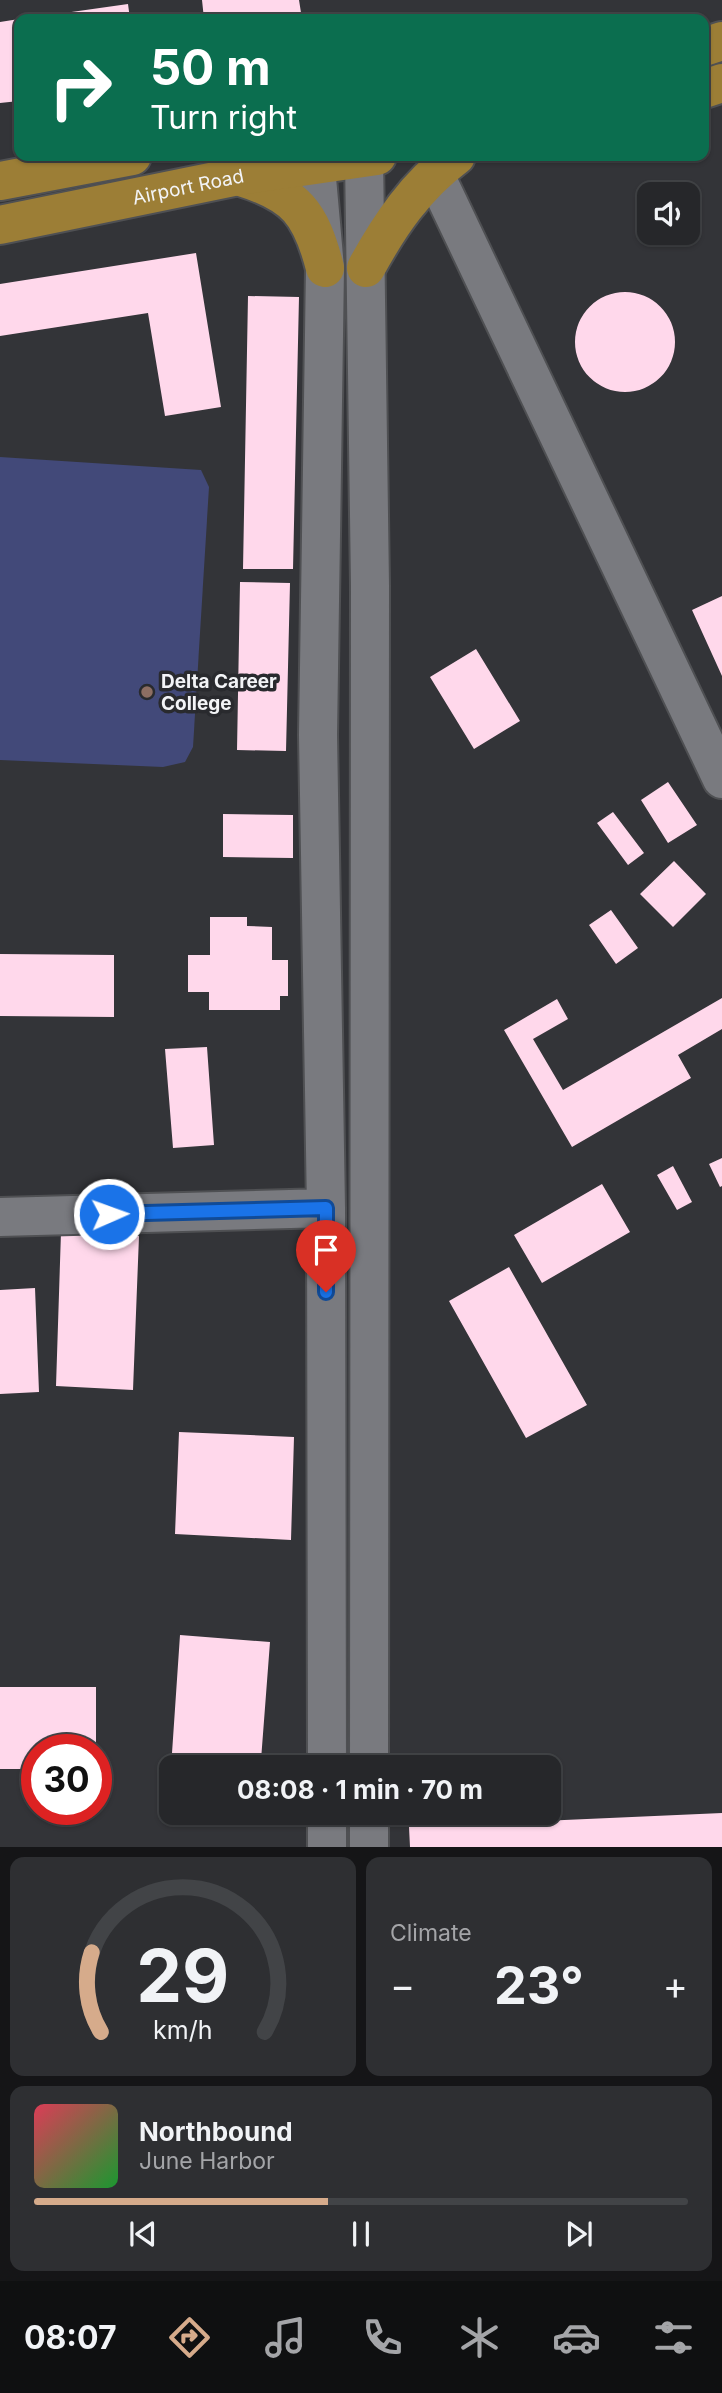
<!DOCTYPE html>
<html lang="en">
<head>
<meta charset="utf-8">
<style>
	body { margin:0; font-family:Inter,sans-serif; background:#2e2f32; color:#f1f3f6; height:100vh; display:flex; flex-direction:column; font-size:26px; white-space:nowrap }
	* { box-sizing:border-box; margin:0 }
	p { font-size:23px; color:#a4a5a8 }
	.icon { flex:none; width:38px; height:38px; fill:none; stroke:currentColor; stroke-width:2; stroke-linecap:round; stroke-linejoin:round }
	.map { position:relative; height:1847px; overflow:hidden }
	.panel { display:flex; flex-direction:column; gap:10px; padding:10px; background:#151517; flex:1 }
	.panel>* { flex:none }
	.hud { position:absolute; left:14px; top:14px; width:695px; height:147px; border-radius:14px; box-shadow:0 2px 5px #0004,0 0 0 2px #424447; background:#0b6e4f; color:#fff; overflow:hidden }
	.controls { position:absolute; left:637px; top:182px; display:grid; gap:14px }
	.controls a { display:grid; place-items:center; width:63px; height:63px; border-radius:14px; background:#26272a; box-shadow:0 2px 5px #0004,0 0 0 2px #424447; font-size:35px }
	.speed { position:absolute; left:21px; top:1734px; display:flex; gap:14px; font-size:35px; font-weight:700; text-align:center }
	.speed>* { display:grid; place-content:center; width:91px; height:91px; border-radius:50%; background:#26272a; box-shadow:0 2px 5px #0004,0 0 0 2px #424447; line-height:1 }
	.speed .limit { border:10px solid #d22; background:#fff; color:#111 }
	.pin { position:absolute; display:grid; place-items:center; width:60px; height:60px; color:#fff; margin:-72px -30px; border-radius:50% 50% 50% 0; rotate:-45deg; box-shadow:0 0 7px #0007 }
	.pin .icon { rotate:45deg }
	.me { position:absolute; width:77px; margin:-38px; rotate:88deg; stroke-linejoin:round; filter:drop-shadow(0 0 5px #0008) }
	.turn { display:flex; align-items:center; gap:24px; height:147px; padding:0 21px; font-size:32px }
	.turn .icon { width:91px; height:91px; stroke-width:2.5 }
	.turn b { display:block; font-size:49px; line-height:60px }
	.big { font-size:52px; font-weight:700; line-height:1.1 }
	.panel .widget { flex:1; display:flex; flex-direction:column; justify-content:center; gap:10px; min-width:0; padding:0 24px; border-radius:14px; background:#2e2f32 }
	.panel .dial { align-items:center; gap:0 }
	.dial svg { height:182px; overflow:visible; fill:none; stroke:#424447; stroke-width:7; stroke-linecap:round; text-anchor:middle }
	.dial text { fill:#f1f3f6; stroke:none }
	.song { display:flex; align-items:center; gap:21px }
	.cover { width:84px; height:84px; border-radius:10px; background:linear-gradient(135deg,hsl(350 70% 55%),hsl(130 70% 35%)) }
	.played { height:7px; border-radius:4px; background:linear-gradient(90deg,#d6ab8b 45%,#424447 45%) }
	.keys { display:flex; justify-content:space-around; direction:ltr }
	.heat { display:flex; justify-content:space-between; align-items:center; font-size:38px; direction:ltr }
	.panel .tiles { flex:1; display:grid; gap:10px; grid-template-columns:1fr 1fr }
	.widget:last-child { grid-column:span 2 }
	.trip { position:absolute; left:159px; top:1755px; width:402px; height:70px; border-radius:14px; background:#26272a; box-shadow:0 2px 5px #0004,0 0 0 2px #424447; font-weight:700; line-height:70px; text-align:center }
	.menu { display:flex; height:112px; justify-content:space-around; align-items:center; background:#0f1011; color:#a4a5a8 }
	.menu .icon { width:49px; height:49px }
	.menu .active { color:#d6ab8b }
	.menu b { font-size:32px; color:#f1f3f6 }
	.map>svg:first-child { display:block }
</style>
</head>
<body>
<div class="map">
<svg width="722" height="1847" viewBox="0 0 722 1847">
	<rect width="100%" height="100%" fill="#333438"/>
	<path fill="#424979" d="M0,457L201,470L209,487L193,747L185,762L163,767L0,760Z"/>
	<path fill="#ffd8eb" d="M202,0H299L302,19H204Z
		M128,4L130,19H29V18Z
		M19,19V101L0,103V22Z
		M196,253L221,407L165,416L148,313L0,336V284Z
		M575 342a50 50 0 1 1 100 0a50 50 0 1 1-100 0Z
		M248,296L299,297L293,569H243Z
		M240,582L290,583L286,751L237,750Z
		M722,596V676L692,610Z
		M476,649L520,721L474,749L430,677Z
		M668,782L697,825L668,843L641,800Z
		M613,812L644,853L628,865L597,823Z
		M223,814L293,815V858L223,857Z
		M674,861L706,894L673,927L640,894Z
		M611,910L638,948L616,964L589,925Z
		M210,917H247V926L272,927V960H288V996H280V1010H209V992H188V955H210Z
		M0,954L114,955V1017L0,1016Z
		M722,998V1029L678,1055L691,1078L572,1147L504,1030L557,999L568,1019L533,1039L563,1090Z
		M207,1047L214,1145L173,1148L165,1049Z
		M722,1158V1186L720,1187L709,1164Z
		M673,1166L692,1202L677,1210L657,1175Z
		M602,1184L630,1232L542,1283L514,1235Z
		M61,1232L139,1236L133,1390L56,1386Z
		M509,1267L587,1405L526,1438L449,1301Z
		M35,1288L39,1392L0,1394V1290Z
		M179,1432L294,1437L291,1540L175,1534Z
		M180,1635L270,1642L261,1760L172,1753Z
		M0,1687H96V1750H37V1769H0Z
		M722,1813V1847H410L409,1827Z"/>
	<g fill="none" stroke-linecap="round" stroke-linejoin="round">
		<defs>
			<path id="minor" d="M315,156L325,268L318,735L326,1208L327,1768
				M364,156L370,586L369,1768
				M435,175L722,779
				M0,1217L326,1208
				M327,1813V1847
				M369,1813V1847"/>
			<g id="major">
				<path d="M704,47L722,41"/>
				<path d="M704,89L722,83"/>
				<path d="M241,177C296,194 311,213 325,268"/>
				<path d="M0,181L132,156"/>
				<path id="s1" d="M0,225L239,176L377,156"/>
				<path d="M366,268C390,224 416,186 456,156"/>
			</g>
		</defs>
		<use href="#minor" stroke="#4f5053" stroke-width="42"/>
		<use href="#major" stroke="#4f5053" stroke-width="42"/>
		<use href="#minor" stroke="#797a7f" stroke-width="38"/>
		<use href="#major" stroke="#9c7e36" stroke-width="38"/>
	</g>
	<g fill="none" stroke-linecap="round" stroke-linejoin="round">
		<defs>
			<path id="route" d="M109,1214L326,1208V1292"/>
		</defs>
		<use href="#route" stroke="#114b97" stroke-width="18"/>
		<use href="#route" stroke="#1a73e8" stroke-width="12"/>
	</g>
	<circle fill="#8d6e63" stroke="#292a2e" stroke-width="2.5" cx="147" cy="692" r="7"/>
	<g text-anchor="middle" stroke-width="7" stroke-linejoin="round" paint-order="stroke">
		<g font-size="19" fill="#f3f4f7" stroke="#292a2e">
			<text dy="7" stroke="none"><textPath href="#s1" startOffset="192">Airport Road</textPath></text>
		</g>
		<g font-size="19" font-weight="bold" fill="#f3f4f7" stroke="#292a2e" text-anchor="start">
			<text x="161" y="688">Delta Career<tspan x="161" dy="22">College</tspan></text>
		</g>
	</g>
</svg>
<div class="controls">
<a><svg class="icon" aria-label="sound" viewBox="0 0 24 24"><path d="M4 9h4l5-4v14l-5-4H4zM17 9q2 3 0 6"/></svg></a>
</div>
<div class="speed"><div class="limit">30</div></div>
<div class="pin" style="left:326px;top:1292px;background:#d93025"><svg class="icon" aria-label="arrive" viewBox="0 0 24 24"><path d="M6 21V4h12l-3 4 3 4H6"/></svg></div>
<svg class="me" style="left:109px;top:1214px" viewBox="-20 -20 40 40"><circle r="17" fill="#1a73e8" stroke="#fff" stroke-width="3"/><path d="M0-11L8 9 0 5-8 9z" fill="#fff"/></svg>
<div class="trip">08:08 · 1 min · 70 m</div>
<div class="hud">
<div class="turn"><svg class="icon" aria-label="right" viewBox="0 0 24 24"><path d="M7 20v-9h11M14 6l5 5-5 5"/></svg><div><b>50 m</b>Turn right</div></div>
</div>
</div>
<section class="panel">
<div class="tiles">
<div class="widget dial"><svg viewBox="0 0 100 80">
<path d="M14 69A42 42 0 1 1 86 69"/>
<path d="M14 69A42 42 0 0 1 10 34" stroke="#d6ab8b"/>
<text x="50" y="56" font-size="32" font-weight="700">29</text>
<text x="50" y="72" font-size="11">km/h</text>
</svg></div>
<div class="widget"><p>Climate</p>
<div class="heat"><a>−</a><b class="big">23°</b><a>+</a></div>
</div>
<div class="widget">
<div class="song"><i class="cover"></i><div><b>Northbound</b><p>June Harbor</p></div></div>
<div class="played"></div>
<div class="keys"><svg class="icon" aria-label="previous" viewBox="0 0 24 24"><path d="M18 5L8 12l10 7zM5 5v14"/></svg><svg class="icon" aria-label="pause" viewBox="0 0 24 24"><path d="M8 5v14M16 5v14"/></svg><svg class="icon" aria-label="next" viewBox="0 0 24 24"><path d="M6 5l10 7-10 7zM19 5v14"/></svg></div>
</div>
</div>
</section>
<nav class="menu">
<b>08:07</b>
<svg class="icon active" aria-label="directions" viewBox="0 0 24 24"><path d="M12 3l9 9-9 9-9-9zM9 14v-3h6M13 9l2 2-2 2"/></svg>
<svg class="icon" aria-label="music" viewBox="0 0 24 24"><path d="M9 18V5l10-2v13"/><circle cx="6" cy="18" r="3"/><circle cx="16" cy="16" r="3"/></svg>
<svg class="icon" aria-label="phone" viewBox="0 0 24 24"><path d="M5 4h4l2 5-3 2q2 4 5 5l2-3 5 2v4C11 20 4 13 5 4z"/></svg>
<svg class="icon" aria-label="climate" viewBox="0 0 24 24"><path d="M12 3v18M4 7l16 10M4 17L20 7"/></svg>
<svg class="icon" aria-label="car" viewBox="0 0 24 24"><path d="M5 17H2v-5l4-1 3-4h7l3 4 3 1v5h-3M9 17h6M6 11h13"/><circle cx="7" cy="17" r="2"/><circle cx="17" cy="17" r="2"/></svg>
<svg class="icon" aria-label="filters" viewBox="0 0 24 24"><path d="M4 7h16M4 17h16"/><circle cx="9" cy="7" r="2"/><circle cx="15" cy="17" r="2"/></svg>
</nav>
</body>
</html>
